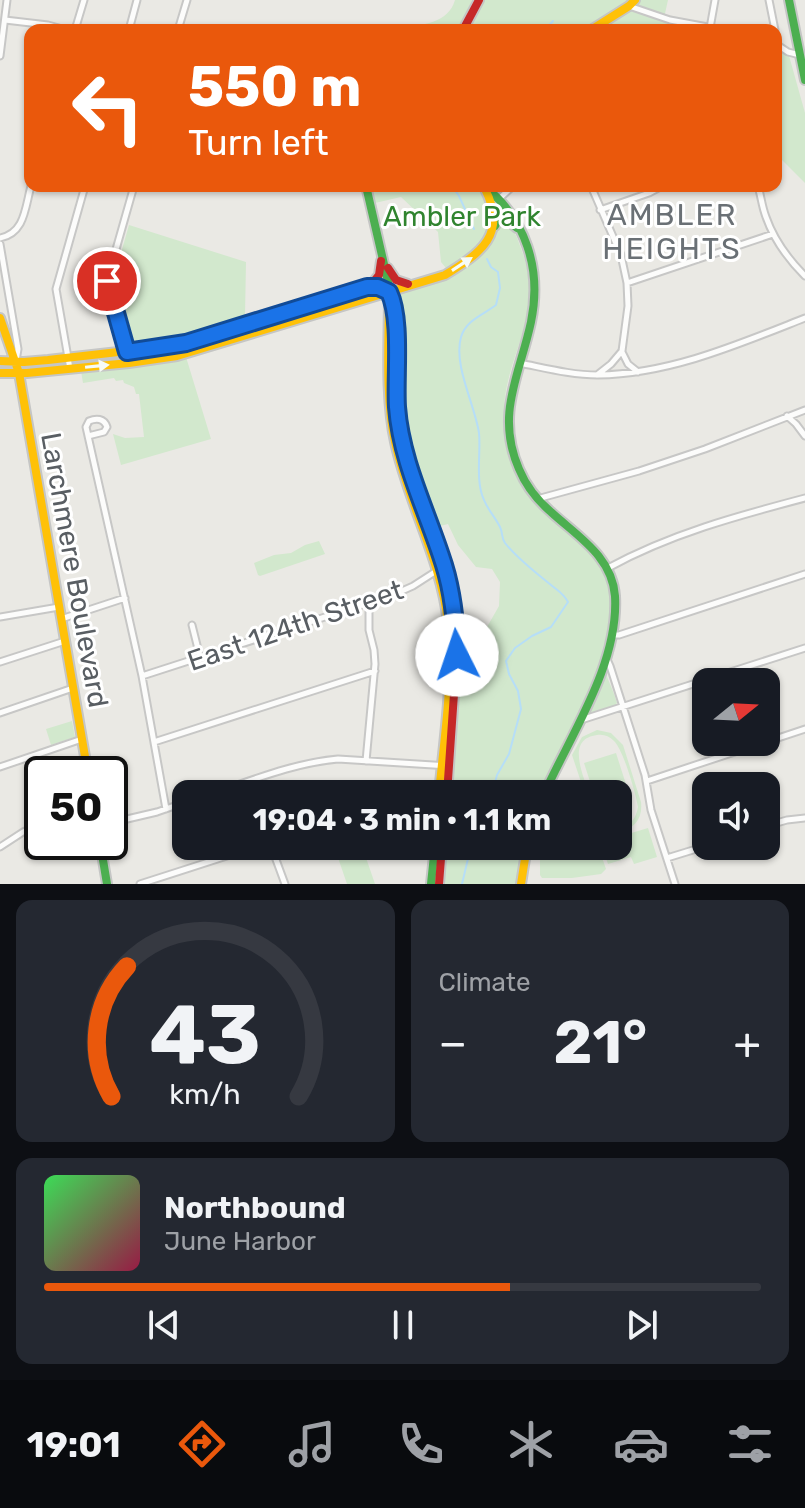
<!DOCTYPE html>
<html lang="en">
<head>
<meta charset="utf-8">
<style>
	body { margin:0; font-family:Rubik,sans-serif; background:#242831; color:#f1f3f6; height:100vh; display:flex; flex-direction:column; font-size:30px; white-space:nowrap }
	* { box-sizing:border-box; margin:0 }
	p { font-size:26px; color:#9ea1a6 }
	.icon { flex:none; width:44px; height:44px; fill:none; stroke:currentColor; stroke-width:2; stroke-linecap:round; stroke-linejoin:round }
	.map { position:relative; height:884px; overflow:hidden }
	.drawer { display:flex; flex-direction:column; gap:16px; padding:16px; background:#0d0f14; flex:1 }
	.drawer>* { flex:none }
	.banner { position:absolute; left:24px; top:24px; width:758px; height:168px; border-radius:16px; box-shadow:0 2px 6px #0004; background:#ea580c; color:#fff; overflow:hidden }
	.needle { width:52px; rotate:72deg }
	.fabs { position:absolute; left:692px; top:668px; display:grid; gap:16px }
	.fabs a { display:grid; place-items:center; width:88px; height:88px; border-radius:16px; background:#171b24; box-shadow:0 2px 6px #0004; font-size:40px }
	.speed { position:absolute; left:24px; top:756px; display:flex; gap:16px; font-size:40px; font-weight:700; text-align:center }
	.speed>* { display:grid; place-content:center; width:104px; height:104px; border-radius:50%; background:#171b24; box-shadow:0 2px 6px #0004; line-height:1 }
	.speed .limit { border:4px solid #111; border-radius:12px; background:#fff; color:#111 }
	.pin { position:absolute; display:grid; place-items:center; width:68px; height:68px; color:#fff; margin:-34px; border:4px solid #fff; border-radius:50%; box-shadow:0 2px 8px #0007 }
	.me { position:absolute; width:88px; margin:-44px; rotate:356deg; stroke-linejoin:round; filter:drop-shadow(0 0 6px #0008) }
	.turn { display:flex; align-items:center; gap:28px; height:168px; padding:0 32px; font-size:36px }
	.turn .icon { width:104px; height:104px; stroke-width:2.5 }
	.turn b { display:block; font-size:56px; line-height:68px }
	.big { font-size:60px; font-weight:700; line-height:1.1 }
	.drawer .card { flex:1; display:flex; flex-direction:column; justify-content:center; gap:12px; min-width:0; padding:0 28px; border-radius:16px; background:#242831 }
	.drawer .dial { align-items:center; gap:0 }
	.dial svg { height:208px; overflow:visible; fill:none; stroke:#363941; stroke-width:7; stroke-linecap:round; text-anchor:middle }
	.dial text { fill:#f1f3f6; stroke:none }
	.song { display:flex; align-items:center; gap:24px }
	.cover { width:96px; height:96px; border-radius:12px; background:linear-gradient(135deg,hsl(130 70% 55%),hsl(340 70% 35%)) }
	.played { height:8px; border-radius:4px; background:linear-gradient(90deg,#ea580c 65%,#363941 65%) }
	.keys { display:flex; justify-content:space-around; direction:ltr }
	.heat { display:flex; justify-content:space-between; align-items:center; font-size:44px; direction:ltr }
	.drawer .tiles { flex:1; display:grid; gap:16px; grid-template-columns:1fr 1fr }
	.card:last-child { grid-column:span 2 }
	.trip { position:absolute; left:172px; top:780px; width:460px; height:80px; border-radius:16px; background:#171b24; box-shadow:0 2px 6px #0004; font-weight:700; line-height:80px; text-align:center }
	.tab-bar { display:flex; height:128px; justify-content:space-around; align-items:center; background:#090b0e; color:#9ea1a6 }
	.tab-bar .icon { width:56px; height:56px }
	.tab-bar .current { color:#ea580c }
	.tab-bar b { font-size:36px; color:#f1f3f6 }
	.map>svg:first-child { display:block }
</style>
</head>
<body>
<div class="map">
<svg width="805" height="884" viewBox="0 0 805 884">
	<rect width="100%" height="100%" fill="#eae9e4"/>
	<path fill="#d2e8cd" d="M455,0H472L464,18L455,30H402C423,23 448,24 455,0Z
		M484,0H628L605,18L584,30H468Z
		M635,0H668L664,18L685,23L683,26L686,30H591Z
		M776,44L788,52L805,113V183L782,160L776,146V76L778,73L776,64Z
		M370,186H476C508,219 482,253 446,268L441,262L438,232L401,197L375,203Z
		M503,221C515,228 517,238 522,251C547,319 500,359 504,423C506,459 524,495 551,519C572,537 599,552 609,579C616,599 611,620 606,639C604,644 601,651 602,657C603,672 613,688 617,703L613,708L576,719L539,794H450L461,655H471L499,606L500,582L492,569L476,567L458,545L448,524L436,527L434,517L431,518C423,494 413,471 407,447C395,400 399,348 398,300L402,293C435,281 470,274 491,243C496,236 497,227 503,221Z
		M129,225L246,262L245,316L184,334L130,343L113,281Z
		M186,357L211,439L121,465L113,434L125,438L144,437L139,394H136L134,387L124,383L123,380L116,381L114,378L83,383L81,371L150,363Z
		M319,541L325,554L260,576L258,575L254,563L274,555L291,553L305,545Z
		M72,721L75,737L51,745L46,729Z
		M597,730L611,733L623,745L641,802C643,819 634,829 618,833V828C630,826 636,819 638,807C636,794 623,749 614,741C609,736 604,734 597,735C565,739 584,776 589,794H585L572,755L582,737Z
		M616,753L631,800L618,804V794H594L584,763Z
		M648,828L657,857L634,864L631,857L608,864L602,846H618V837Z
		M334,846H362L375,884H347Z
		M446,846H523L517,884H442Z
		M598,846L606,869L601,874L572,878H542L540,875V846Z"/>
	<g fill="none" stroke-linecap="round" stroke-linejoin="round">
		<path stroke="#b6def7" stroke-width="2" d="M545,30L553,21
			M452,186L459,196L474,229
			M487,259L491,267L498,272L500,288L496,305C483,315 466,320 461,337C453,365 475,405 479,433C481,453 475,481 484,500C488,510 495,517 500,527C503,533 501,537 505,543C516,557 537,574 551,585C558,591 563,593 568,602L551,627L532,636L515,648L506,661L509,674L518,691L521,709L509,754L497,775L492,794
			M462,884L471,846"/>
		<defs>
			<path id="street" d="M769,0L775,30
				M629,6L670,20L724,30
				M5,20L48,25L66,30
				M710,28L715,0
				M75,30L84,0
				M129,30L137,0
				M178,30L187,0
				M776,44L788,52L800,55
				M0,56L7,0
				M591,186L621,255L627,283L628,306L622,351L611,364L597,375
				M758,186C761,196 762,207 766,217C774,240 788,259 805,276
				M500,198L513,186
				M600,210L649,193L662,186
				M0,238C25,233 25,208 31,186
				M0,244L18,349L16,361
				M627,283L773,234
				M622,352L628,364L638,372
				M129,363L107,281L134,186
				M519,363C545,368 571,375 598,375C670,374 739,344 805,318
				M70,369L56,289L85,186
				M787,416L796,424L805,436
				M88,436L104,432L107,427C104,418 96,418 89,421L86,427L142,676L166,809
				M537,499L639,471L705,449L805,410
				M608,568C670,534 737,516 805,498
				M0,617L59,607
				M61,619L125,598
				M192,625L200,657
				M611,635H619L805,574
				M606,657L610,666L645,775L651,810L675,884
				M0,662L65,641
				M142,676L393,595L413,586L441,568
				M0,713L73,688
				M581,720L805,648
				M154,742L375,671
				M766,742L805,729
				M366,761L375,664L374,650L369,630V603
				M0,767L82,739
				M647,781L765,742
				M211,794C253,780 294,763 338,759L449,766
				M110,823L157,812L186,802
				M766,826L787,820L805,818
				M271,846L285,884
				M0,847L23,832L42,824
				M667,858L706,846
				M140,884L258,846"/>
			<path id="fast" d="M789,0L805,80
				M366,186L395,312L397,395L402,439L444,566L455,618L457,651
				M484,186C526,219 542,269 531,322C520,374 495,414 519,469C526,486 537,500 551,512C577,536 612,556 615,596C619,664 571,734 544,794
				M495,226L497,222L506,219L517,228
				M100,842L107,884
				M431,884L435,846"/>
			<path id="slow" d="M591,30L629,6L635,0
				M389,295C389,341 385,397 395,442C408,503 441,559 448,623C454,679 444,738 439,794
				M0,318L19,373L88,774
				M0,361L24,362L48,360L171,346L367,287H378L389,292
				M0,373H27L129,363L177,356L445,275C481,253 508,234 485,189
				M521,884L527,846"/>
			<path id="jam" d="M463,30L479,0
				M388,268L396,280L408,284
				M370,286L379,275L381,261
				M447,794L457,651
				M439,884L442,846"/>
		</defs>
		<use href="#street" stroke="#c7c7c6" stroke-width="9"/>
		<use href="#fast" stroke="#c5c6c5" stroke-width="12"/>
		<use href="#slow" stroke="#c5c6c5" stroke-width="12"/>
		<use href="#jam" stroke="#c5c6c5" stroke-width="12"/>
		<use href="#street" stroke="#fcfcfb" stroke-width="5"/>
		<use href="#fast" stroke="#4caf50" stroke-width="8"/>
		<use href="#slow" stroke="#ffc107" stroke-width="8"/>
		<use href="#jam" stroke="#c62828" stroke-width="8"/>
	</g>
	<defs><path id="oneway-solid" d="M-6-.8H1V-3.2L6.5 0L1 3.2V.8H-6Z" transform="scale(2)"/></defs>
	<g fill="#f6fbf6">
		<use href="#oneway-solid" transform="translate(462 264) rotate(-33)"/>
		<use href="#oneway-solid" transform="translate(97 366) rotate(-6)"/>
	</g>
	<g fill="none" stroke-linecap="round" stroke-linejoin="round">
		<defs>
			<path id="route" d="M107,281L127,352L186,343L367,287H378L389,292C402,319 395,376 397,407C401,462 428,513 444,565C453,594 456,625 457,655"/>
		</defs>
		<use href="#route" stroke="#114b97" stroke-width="20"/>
		<use href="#route" stroke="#1a73e8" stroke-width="14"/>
	</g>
	<g text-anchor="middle" stroke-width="6" stroke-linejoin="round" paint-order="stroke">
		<g font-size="28" fill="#30842f" stroke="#fff">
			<text x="462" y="226">Ambler Park</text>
		</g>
		<g font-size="28" fill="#595e63" stroke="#fff">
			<text transform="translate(75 570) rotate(80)" y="10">Larchmere Boulevard</text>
			<text transform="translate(295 625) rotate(-19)" y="10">East 124th Street</text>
		</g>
		<g font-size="30" letter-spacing="2" fill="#6a7075" stroke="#fff">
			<text x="672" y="225">AMBLER<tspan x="672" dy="34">HEIGHTS</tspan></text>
		</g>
	</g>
</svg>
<div class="fabs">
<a><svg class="needle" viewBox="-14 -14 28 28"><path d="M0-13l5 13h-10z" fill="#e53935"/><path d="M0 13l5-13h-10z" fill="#9ea1a6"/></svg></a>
<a><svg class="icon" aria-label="sound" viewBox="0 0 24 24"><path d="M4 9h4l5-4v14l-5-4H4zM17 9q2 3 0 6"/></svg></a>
</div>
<div class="speed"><div class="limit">50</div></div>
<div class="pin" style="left:107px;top:281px;background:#d93025"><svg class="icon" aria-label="arrive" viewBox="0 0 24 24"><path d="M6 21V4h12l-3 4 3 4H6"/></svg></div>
<svg class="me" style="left:457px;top:655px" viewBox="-20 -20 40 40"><circle r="19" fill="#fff"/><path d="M0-13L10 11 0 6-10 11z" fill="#1a73e8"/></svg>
<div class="trip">19:04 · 3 min · 1.1 km</div>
<div class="banner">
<div class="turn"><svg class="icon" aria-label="left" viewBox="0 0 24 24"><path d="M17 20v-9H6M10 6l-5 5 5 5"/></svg><div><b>550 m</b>Turn left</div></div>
</div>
</div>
<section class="drawer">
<div class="tiles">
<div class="card dial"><svg viewBox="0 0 100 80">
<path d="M14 69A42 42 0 1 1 86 69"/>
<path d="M14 69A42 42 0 0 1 20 19" stroke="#ea580c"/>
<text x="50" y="56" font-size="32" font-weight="700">43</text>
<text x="50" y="72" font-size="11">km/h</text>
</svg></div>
<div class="card"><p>Climate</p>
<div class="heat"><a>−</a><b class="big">21°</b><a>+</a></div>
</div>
<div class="card">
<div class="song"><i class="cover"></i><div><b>Northbound</b><p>June Harbor</p></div></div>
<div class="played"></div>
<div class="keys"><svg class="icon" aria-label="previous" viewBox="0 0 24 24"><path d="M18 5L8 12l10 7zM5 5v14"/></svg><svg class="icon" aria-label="pause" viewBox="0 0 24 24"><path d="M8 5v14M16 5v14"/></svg><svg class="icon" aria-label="next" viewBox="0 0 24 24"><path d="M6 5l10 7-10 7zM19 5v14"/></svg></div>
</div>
</div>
</section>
<nav class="tab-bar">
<b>19:01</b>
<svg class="icon current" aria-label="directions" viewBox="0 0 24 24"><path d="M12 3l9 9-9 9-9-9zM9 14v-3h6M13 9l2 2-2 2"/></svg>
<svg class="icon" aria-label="music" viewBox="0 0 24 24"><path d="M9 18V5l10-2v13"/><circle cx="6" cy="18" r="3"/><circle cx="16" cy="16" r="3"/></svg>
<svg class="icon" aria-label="phone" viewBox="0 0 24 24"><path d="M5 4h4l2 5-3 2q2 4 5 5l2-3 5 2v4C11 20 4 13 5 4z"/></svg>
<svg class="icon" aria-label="climate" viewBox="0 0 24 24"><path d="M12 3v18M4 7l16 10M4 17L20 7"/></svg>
<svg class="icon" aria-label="car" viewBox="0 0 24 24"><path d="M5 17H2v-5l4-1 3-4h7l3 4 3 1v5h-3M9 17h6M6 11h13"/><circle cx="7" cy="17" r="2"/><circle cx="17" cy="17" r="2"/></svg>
<svg class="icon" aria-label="filters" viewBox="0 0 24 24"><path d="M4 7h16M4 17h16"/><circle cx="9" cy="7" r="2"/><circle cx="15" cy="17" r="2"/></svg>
</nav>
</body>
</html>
